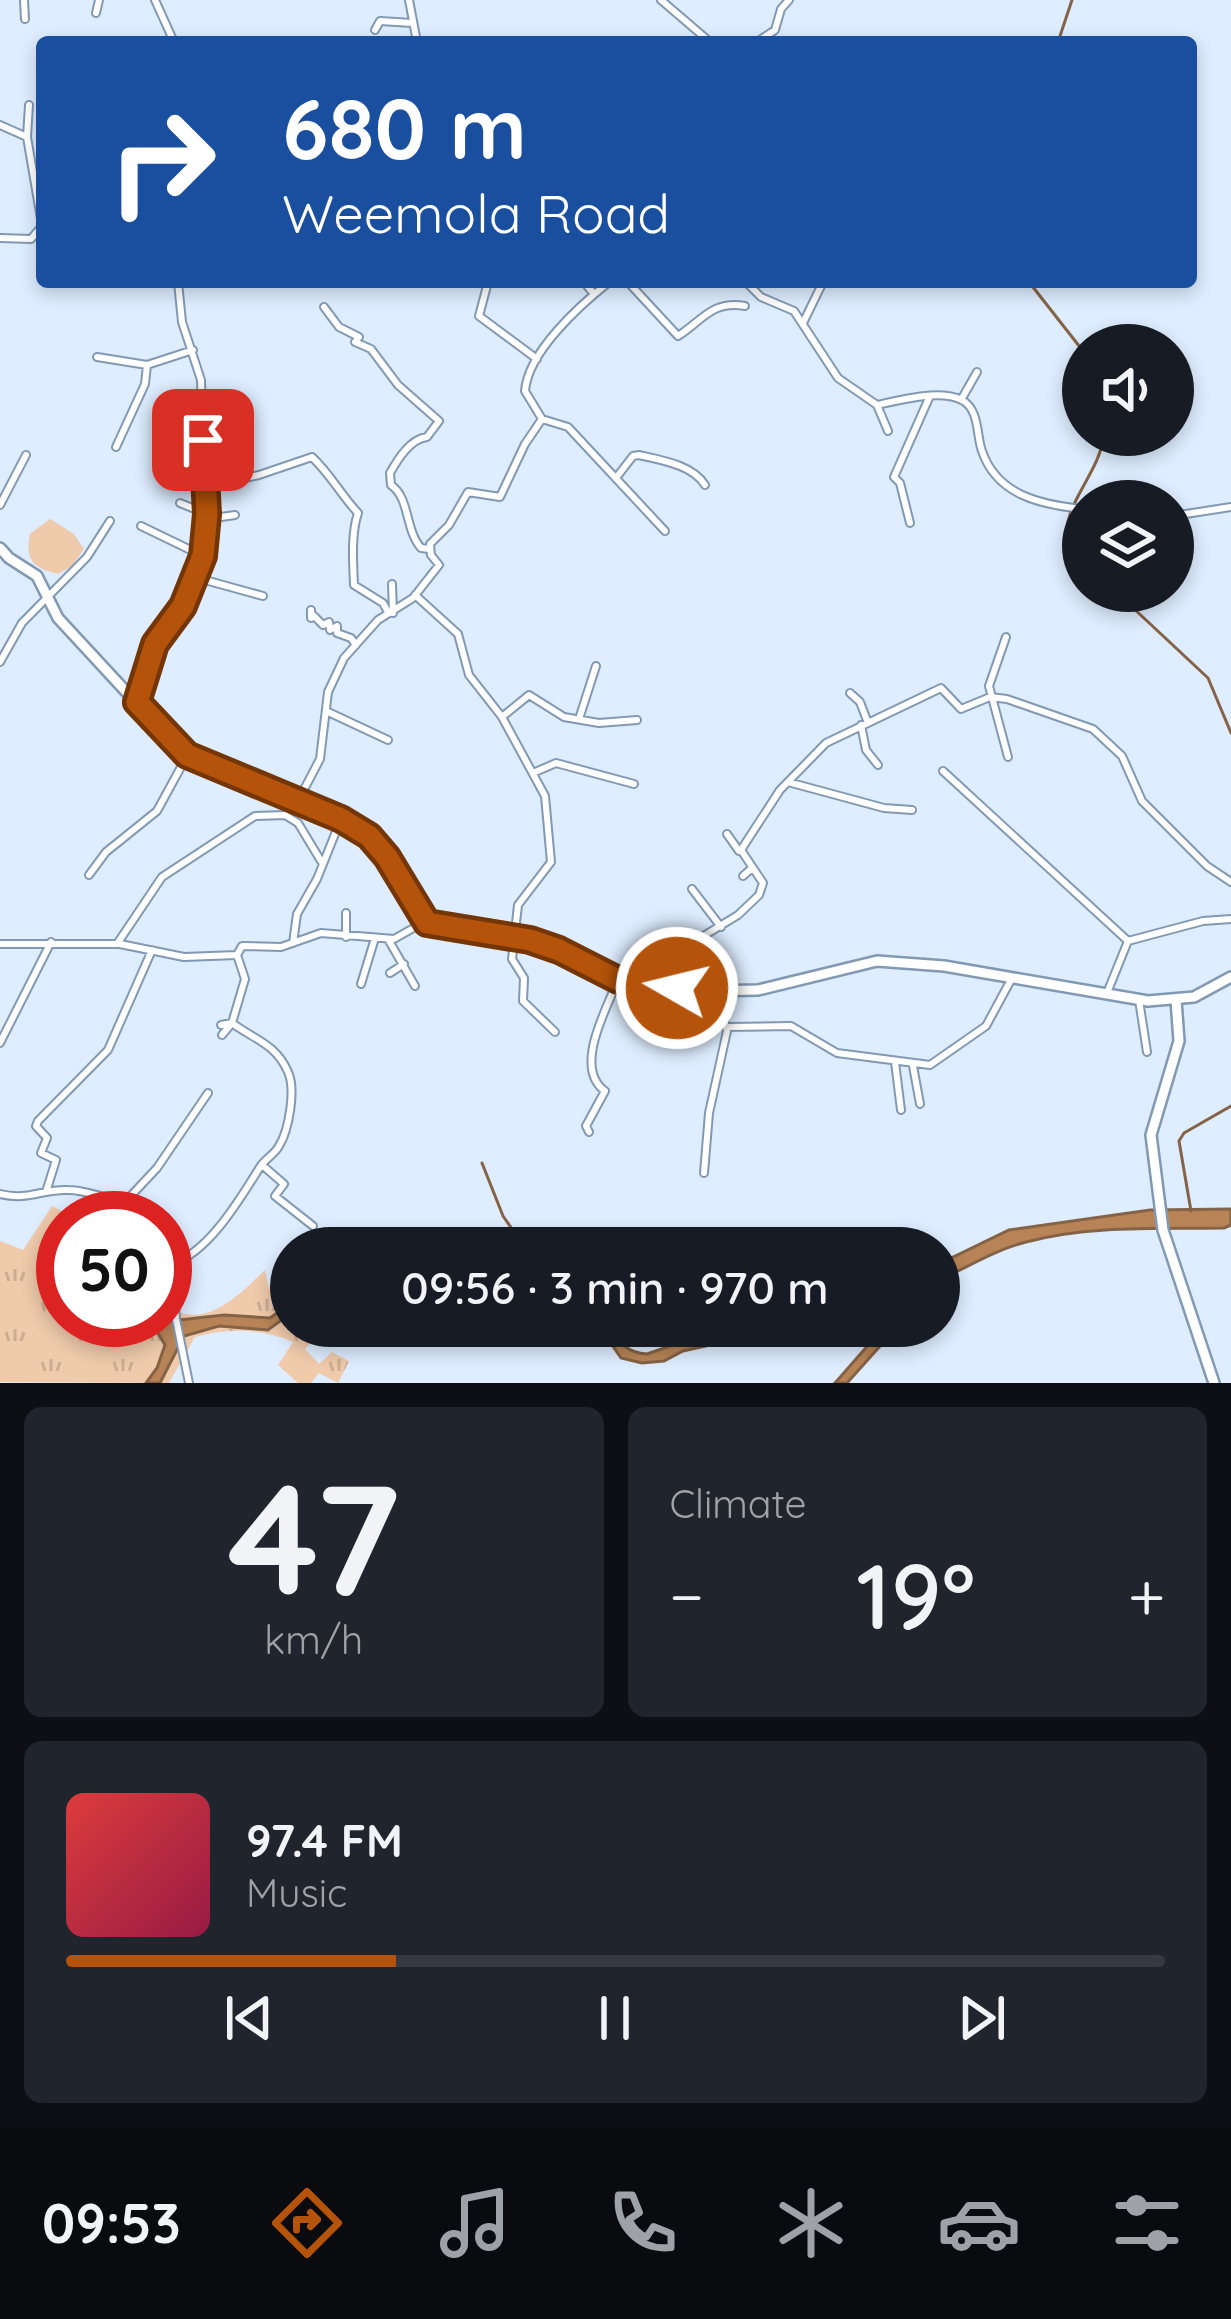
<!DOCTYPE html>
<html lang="en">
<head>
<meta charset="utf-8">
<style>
	body { margin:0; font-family:Quicksand,sans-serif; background:#20242c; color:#f1f3f6; height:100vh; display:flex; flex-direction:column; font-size:45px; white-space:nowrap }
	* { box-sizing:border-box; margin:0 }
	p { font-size:39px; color:#9ea1a6 }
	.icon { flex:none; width:66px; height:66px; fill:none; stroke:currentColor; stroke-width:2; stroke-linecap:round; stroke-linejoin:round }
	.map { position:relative; height:1383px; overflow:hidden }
	.sheet { display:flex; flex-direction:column; gap:24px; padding:24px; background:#0d0f14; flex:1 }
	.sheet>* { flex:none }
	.banner { position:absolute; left:36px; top:36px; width:1161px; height:252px; border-radius:12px; box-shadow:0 6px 18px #0003; background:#1a4fa0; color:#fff; overflow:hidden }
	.fabs { position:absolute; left:1062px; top:324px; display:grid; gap:24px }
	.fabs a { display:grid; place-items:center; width:132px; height:132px; border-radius:50%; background:#171b24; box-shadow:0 6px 18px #0003; font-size:60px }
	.speed { position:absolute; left:36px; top:1191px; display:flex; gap:24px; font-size:60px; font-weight:700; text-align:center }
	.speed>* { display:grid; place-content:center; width:156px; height:156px; border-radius:50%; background:#171b24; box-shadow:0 6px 18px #0003; line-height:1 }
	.speed .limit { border:18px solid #d22; background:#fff; color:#111 }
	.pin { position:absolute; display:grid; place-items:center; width:102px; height:102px; color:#fff; margin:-51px; border-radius:24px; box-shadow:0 6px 18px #0006 }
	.me { position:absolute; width:132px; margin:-66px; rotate:278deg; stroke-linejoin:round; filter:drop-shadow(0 0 9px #0008) }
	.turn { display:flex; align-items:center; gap:42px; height:252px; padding:0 48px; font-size:54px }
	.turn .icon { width:156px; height:156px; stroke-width:2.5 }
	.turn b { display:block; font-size:84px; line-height:102px }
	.big { font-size:90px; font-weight:600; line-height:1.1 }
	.sheet .tile { flex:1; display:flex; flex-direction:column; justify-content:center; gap:18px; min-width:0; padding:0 42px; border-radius:18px; background:#20242c }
	.sheet .dial { align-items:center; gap:0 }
	.dial b { font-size:156px; line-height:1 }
	.song { display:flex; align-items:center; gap:36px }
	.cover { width:144px; height:144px; border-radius:18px; background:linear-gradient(135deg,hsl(0 70% 55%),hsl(340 70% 35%)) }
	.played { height:12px; border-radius:6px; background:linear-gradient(90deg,#b45309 30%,#363941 30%) }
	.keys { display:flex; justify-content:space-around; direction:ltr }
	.heat { display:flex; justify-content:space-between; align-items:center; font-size:66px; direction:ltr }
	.sheet .tiles { flex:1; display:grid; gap:24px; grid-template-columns:1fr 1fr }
	.tile:last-child { grid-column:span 2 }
	.trip { position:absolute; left:270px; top:1227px; width:690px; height:120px; border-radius:60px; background:#171b24; box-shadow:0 6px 18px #0003; font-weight:600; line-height:120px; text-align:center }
	.tab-bar { display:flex; height:192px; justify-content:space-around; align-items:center; background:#090b0e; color:#9ea1a6 }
	.tab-bar .icon { width:84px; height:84px }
	.tab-bar .selected { color:#b45309 }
	.tab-bar b { font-size:54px; color:#f1f3f6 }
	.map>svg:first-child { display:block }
</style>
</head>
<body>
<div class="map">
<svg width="1231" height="1383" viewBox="0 0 1231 1383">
	<defs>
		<pattern id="grass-tufts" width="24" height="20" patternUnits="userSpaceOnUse" patternTransform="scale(3)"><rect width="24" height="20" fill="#efcaab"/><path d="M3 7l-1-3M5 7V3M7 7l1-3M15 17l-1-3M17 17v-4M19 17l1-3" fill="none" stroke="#ccad93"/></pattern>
	</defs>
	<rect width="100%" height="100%" fill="#deedff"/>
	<path fill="url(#grass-tufts)" d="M52,1206L76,1218H63V1320H165V1306C205,1331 237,1297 265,1270L269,1288L283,1298H291V1326H372L363,1345L325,1327L305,1349L319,1364L332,1352L349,1361L338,1383L319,1373L311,1383H298L278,1365L293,1342C261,1328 228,1328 195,1337L169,1383L0,1382V1241L23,1250Z"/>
	<path fill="#efcaab" d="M50,519L74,534L84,549L72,566L58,574C32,568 25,559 30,534Z"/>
	<path fill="#b88457" stroke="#856346" stroke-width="3" d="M1231,1209V1225L1224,1228C1159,1229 1089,1225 1026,1242C995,1250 968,1267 939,1280V1264L1009,1230L1150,1210Z
		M291,1303V1313L268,1330L219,1326L184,1336L160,1383H146L157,1368L165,1345L152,1323L224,1315L270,1318Z
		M599,1326H610C618,1343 628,1353 647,1354L728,1326H742L710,1345L683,1351L664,1361L642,1363L621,1358Z
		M885,1326H898L847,1383H835Z"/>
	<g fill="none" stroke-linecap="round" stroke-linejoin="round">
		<path stroke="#856346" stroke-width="3" d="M1058,42L1072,0
			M1029,282L1083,351
			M1083,556L1066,534C1069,496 1099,473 1104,435
			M1115,591L1208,678L1231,733
			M482,1163L503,1216L525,1248
			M1191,1211L1179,1141L1184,1133L1231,1106"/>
		<defs>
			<path id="street" d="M24,0L25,19
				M155,0L174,42
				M409,0L417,42
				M661,0L710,42
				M96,13L99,0
				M375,30L380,21L412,23
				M757,42L775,30L781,9L789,0
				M0,125L27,137L42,225
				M27,137L29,105
				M0,238L31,239L42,226
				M488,282L479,316L537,359
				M584,282L594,294
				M628,282L678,336C702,321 712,300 745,306
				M746,282L761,297L794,311L838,378L877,405L888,431
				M324,307L339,327L359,337L355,342L371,349L398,385L439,421L427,437C410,439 398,459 390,473L391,485C410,498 405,530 421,548L429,549
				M803,323L823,282
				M97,357L147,365L193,350
				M961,400L977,372
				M877,405C900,400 939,389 962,400C980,410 976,435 982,451C997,496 1043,505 1083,509
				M542,419L568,427L665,531
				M116,447L145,384L147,365
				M616,478L633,456L639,455C661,460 693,465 705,485
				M206,487L259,475L312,457C331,475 341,495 358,513C351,534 353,561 354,585L383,603L388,612
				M180,503L207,514
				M0,505L26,455
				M1173,516L1231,507
				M207,519L235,515
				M910,523L900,483L894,477L929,398
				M141,526L203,556
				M194,577L263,596
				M392,584L393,613
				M415,595L458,634L469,675L502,717L545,796L551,862L518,905L512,959L524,978L523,1001L555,1032
				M311,610V618L312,614L323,625L329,622L330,630L337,626V633L351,638L356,645
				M1006,637L989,686L1008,757
				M0,662L22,623L87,557L110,521
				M850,693L860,702L868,723
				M137,702L147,679L155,644L183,606L206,543L201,380L182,322L178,282
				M326,711L388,740
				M502,717L529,695L564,717L599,723L637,720
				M579,719L596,666
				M861,725L866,750L878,765
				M943,771L1128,941L1107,993
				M533,773L556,763L634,784
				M788,782L884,808L912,810
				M298,801L320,759L328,692L344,658L378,620L413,598L439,565L431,555L430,544L449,525L468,492L500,497L525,444L542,419L525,391C528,352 579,306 609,282
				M727,834L739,851
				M89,875L106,852L157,811L187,756
				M743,876L752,868
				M692,889L721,927
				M346,937V913
				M388,939L415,986
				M1128,941L1203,921L1231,919
				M293,943L297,914L317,879L341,819
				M0,944H117L162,877L255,816L285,815L298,823L321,861
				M120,944L184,957L237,955L242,946L281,947L321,933L394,939L424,922
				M390,973L404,964
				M361,984L375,938
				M677,988L683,959L692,943L738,915L759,895L763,883L741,850L780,790L826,743L941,688L961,709L990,697L1007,699L1093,729L1122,756L1142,801L1207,866L1231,882
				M1139,1000L1147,1052
				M221,1025L232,1023L222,1035
				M727,1027L791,1026L837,1053L930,1065L986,1026L1012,978
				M0,1043L51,942
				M895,1062L901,1110
				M913,1066L920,1104
				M589,1132L586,1126L605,1091C573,1068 606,1010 618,980
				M262,1165L284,1184L275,1196L313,1226
				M704,1173L709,1113L727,1031L716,992
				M46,1192L56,1160L41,1153L47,1138L36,1126L38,1121L108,1050L152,950
				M0,1194C28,1201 42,1189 68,1190C89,1190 107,1201 127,1200L142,1212L139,1218
				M127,1200L157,1168L208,1093
				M172,1264C209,1252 240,1199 260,1167C265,1159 275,1154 279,1146C289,1130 296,1089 288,1072C276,1044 255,1040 232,1023L245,979L237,955
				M172,1264L176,1319L189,1383"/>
			<path id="secondary" d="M0,548L9,558L37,576L58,618L180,750L341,819L369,836L387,857L427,923L530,940L625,982L708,991L758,990L877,961L944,966L1148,1001L1194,997L1231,977
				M1176,1000L1179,1041L1151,1135L1163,1230L1214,1383"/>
		</defs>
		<use href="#street" stroke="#8299b4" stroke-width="10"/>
		<use href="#secondary" stroke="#8299b4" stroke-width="14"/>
		<use href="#street" stroke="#fff" stroke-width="6"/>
		<use href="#secondary" stroke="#fff" stroke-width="9"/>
	</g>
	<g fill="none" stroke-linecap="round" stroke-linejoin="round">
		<defs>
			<path id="route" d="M203,440L207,514L203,556L183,606L155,644L137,702L187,755L341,819L369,836L387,857L427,923L530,940L559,950L618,980L677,988"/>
		</defs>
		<use href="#route" stroke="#753606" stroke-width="30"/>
		<use href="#route" stroke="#b45309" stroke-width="21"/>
	</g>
</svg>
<div class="fabs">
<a><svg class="icon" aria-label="sound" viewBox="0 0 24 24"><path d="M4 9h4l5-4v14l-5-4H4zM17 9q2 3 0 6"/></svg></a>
<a><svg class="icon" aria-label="layers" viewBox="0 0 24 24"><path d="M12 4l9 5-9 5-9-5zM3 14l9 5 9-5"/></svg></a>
</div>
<div class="speed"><div class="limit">50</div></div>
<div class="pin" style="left:203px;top:440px;background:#d93025"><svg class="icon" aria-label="arrive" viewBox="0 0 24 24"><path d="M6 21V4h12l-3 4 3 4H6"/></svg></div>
<svg class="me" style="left:677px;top:988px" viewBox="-20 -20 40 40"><circle r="17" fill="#b45309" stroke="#fff" stroke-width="3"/><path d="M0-11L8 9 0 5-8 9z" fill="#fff"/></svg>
<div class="trip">09:56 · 3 min · 970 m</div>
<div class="banner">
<div class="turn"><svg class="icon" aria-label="right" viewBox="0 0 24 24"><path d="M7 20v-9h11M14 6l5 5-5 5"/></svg><div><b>680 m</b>Weemola Road</div></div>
</div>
</div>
<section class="sheet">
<div class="tiles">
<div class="tile dial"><b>47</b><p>km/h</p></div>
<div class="tile"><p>Climate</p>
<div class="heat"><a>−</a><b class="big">19°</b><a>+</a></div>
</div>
<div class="tile">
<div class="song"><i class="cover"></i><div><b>97.4 FM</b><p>Music</p></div></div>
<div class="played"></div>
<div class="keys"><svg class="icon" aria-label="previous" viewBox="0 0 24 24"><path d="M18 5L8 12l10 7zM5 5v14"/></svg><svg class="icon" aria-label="pause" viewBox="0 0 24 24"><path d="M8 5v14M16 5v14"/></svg><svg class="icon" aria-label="next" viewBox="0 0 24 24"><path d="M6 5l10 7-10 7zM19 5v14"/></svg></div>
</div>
</div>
</section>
<nav class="tab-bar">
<b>09:53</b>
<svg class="icon selected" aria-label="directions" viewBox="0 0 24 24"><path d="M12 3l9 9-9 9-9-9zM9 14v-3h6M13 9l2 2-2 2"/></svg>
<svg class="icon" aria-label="music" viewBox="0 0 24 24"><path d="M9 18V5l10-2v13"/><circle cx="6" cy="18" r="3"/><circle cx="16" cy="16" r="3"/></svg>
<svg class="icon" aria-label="phone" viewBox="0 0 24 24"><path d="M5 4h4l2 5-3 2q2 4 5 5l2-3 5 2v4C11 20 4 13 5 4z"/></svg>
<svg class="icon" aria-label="climate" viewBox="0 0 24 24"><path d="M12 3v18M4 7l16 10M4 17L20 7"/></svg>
<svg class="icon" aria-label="car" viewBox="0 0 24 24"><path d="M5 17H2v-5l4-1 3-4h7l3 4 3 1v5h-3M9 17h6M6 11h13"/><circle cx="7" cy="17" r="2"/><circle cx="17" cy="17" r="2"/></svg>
<svg class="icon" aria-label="filters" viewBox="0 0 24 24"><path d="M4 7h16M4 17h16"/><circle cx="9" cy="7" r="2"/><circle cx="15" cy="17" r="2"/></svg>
</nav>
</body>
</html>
